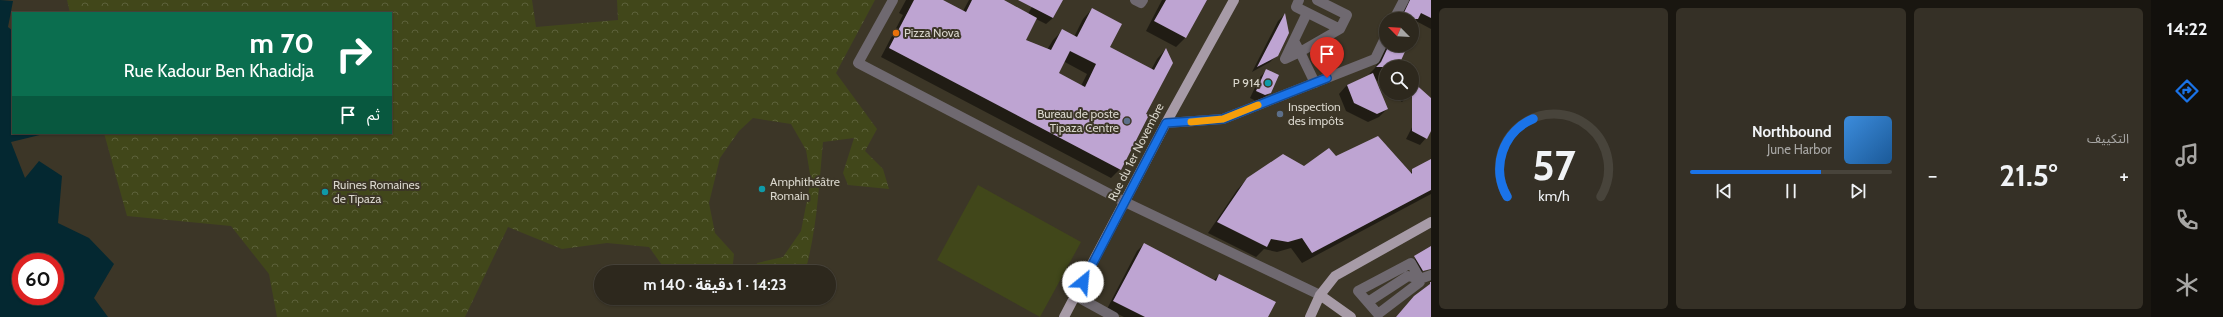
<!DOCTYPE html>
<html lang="ar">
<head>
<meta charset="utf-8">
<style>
	body { margin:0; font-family:Cabin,"Noto Sans Arabic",sans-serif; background:#353026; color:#f1f3f6; direction:rtl; height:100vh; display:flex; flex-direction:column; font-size:15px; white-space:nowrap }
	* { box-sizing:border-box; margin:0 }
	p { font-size:13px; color:#a7a6a4 }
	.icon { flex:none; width:22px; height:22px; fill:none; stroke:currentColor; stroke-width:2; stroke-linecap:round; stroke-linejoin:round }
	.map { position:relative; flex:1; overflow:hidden; direction:ltr }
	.drawer { display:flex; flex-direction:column; gap:8px; padding:8px; background:#191610; width:720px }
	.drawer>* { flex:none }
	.hud { position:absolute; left:12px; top:12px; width:380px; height:122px; border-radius:0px; box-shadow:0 1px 3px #0004,0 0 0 1px #48443b; direction:rtl; background:#0b6e4f; color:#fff; overflow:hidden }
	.needle { width:26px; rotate:294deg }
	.buttons { position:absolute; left:1379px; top:12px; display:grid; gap:8px }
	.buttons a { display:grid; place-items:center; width:40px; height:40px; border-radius:50%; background:#2d281d; box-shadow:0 1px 3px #0004,0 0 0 1px #48443b; font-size:20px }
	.speed { position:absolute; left:12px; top:253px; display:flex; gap:8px; font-size:20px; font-weight:700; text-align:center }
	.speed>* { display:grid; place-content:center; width:52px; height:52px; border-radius:50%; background:#2d281d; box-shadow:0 1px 3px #0004,0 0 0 1px #48443b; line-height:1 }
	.speed .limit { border:6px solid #d22; background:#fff; color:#111 }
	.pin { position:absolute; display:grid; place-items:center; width:34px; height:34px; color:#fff; margin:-41px -17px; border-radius:50% 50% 50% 0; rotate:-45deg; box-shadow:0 0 4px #0007 }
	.pin .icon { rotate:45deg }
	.me { position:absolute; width:44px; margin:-22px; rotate:28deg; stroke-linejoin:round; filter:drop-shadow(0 0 3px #0008) }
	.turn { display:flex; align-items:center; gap:14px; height:84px; padding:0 12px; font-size:18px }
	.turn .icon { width:52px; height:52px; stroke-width:2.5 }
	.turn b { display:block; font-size:28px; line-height:34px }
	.then { display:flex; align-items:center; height:38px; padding:0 12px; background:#0003; gap:8px; font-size:15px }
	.big { font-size:30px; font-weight:700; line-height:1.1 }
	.drawer .widget { flex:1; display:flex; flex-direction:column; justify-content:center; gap:6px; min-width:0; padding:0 14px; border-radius:6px; background:#353026 }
	.drawer .dial { align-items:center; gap:0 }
	.dial svg { height:104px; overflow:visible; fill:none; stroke:#48443b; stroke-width:7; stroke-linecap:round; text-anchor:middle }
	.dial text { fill:#f1f3f6; stroke:none }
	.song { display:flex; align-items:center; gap:12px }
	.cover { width:48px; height:48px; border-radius:6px; background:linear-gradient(135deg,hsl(210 70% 55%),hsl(210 70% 35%)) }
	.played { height:4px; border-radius:2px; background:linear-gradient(90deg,#1a73e8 65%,#48443b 65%) }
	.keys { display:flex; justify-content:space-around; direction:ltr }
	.heat { display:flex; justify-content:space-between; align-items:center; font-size:22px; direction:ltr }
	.drawer .tiles { flex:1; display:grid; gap:8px; grid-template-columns:repeat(3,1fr) }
	.trip { position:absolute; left:594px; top:265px; width:242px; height:40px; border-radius:20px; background:#2d281d; box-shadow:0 1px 3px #0004,0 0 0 1px #48443b; font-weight:700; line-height:40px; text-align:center; direction:rtl }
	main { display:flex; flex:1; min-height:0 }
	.tab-bar { display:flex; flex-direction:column; width:72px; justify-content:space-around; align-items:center; background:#12100c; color:#a7a6a4 }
	.tab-bar .icon { width:28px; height:28px }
	.tab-bar .selected { color:#1a73e8 }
	.tab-bar b { font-size:18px; color:#f1f3f6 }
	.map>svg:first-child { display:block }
</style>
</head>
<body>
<main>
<nav class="tab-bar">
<b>14:22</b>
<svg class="icon selected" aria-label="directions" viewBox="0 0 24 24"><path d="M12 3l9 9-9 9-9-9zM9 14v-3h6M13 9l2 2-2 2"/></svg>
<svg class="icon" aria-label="music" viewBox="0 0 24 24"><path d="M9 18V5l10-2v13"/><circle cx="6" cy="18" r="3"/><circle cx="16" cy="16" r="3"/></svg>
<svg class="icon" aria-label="phone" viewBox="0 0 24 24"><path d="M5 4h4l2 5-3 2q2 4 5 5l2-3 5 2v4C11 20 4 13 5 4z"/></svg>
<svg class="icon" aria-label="climate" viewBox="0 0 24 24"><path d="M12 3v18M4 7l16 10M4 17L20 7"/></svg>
</nav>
<section class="drawer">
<div class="tiles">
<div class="widget"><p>التكييف</p>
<div class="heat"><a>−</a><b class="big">21.5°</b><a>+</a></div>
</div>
<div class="widget">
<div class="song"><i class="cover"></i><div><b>Northbound</b><p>June Harbor</p></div></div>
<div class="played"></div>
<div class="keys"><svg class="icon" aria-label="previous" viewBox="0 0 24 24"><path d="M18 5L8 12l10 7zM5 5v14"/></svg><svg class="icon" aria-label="pause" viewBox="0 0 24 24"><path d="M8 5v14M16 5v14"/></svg><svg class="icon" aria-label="next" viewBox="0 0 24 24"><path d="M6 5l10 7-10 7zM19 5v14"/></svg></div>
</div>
<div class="widget dial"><svg viewBox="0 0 100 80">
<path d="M14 69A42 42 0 1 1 86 69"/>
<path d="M14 69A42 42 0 0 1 34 9" stroke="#1a73e8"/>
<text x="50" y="56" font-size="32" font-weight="700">57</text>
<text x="50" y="72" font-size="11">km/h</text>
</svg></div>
</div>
</section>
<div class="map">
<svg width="1431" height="317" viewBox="0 0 1431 317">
	<defs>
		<pattern id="forest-crowns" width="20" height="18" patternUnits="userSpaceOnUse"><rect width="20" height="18" fill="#41471a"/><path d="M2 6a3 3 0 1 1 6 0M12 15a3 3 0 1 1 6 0" fill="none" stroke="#5c613a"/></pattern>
	</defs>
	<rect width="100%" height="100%" fill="#3c3627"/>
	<path fill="url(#forest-crowns)" d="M67,0H532L536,27L618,20L617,0H875L836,73L877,129L865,151L883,169L889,189L848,185L843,173L854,138L823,142C819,185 817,230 805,272H756L757,263L783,257L801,231L811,180L806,150L791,124L753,118L739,131L720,158L709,203L715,233L734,254L732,272H667L649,247L607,243L562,249L508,227L465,317H277L269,274L231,226L127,216L104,133H391V13H70Z"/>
	<path fill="#41471a" d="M978,185L1081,242L1040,317L937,260Z"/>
	<path fill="#042831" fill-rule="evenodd" d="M0,0L13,1L8,27L13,31V133H48L11,142L25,178L39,161L62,176L58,223L89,238L114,264L94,298L108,317H0ZM21,262H55V296H21Z"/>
	<path fill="#0007" fill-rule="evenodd" d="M906,0H941L963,11L969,0H1002L1028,14L1036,0H1062L1053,18L1046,24L1036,19L1025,40L1047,50L1053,40L1062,31L1074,37L1083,19L1092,9L1108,47L1151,70L1157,59L1165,50L1145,114L1120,169L1111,178L881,57L903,15L899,13ZM1063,61L1087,74L1081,86L1057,74Z
		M1162,0H1205L1185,38L1176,47L1146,31Z
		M1405,0H1431V29L1416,21L1412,32V19H1399Z
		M1284,15L1277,55L1270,62L1252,72L1278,21Z
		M1386,45H1406L1397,67H1386V88L1373,77L1387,109L1379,117L1368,122L1346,111L1339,94L1347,85L1371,75L1369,74L1375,68Z
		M1267,70L1270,93L1258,102L1250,98L1260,77Z
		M1412,79L1416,80L1412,89Z
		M1392,93H1410L1402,102Z
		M1431,102V129L1426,138L1420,145L1406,139L1422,108Z
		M1336,157L1410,173L1431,160V194L1302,263L1291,248L1277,252L1264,249L1256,257L1208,233L1237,190L1247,179L1305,167Z
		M1144,244L1213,281L1219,275L1267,317H1124L1107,309L1137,251Z
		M1431,247V266L1415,276L1408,264Z"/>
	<path fill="#bea4d2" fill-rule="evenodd" d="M914,0H943L966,12L972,0H1004L1037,18L1026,40L1051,50L1062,29L1077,37L1092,8L1122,24L1110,47L1154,70L1166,48L1173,63L1146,114L1149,115L1121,170L889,48ZM1070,51L1096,64L1085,87L1059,73Z
		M1018,0H1063L1053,18Z
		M1166,0H1207L1186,38L1154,21Z
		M1410,0H1431V18L1421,13L1418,19H1401Z
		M1285,13L1289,33L1278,56L1257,67Z
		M1389,45H1408L1398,67H1376L1381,62Z
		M1266,69L1279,75L1271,93L1265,95L1256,91Z
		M1373,73L1388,109L1377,114L1354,103L1347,85Z
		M1412,81L1431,98V131L1427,139L1412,131Z
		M1378,136L1412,174V169L1431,159V190L1312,253L1302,238L1288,242L1271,239L1267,247L1217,222L1247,178L1283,154L1304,166L1329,148L1336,156Z
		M1144,243L1216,281L1219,274L1276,302L1268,317H1145L1113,301Z
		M1431,246V269L1423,271L1414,256Z
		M1430,282H1431V317H1396L1414,296L1430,284Z"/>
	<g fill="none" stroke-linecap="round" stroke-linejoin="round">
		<path stroke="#6f6970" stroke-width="10" d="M893,0L858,63L1125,202L1320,295
			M1135,0L1141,3L1143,0
			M1299,0L1296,7L1340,29
			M1394,19L1404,0
			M1294,41L1300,52L1285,59L1307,13
			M1315,83L1300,52L1340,29L1347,15L1317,0
			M1166,123L1223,119L1375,59L1386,36
			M1411,263L1420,279V282L1378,314L1358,291Z
			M1076,296L1114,317
			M1368,302L1408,276L1420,279L1431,275"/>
		<path stroke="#a79ba7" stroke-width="10" d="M1320,295L1351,317
			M1064,317L1166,123L1234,0
			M1310,317L1320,295L1335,276L1431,222"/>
	</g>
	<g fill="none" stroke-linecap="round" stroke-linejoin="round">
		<defs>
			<path id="route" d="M1083,282L1166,123L1223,119L1327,78"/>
		</defs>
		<use href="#route" stroke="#114b97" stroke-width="10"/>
		<use href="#route" stroke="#1a73e8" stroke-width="7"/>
		<path stroke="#f59e0b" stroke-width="7" d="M1191,122L1223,119L1258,105"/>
	</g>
	<circle fill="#e8710a" stroke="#3c3627" stroke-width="1.5" cx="896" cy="33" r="4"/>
	<g fill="#0f9aa8" stroke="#3c3627" stroke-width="1.5">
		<circle cx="1268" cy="83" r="4"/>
		<circle cx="762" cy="189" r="4"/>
		<circle cx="325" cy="192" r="4"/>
	</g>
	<g fill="#5c6f8a" stroke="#3c3627" stroke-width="1.5">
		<circle cx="1280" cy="114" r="4"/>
		<circle cx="1127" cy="121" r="4"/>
	</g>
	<g text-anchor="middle" stroke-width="4" stroke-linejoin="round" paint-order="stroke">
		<g font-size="12" fill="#d8d5cb" stroke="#3c3627" text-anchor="start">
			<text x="904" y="37">Pizza Nova</text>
			<text x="1260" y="87" text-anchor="end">P 914</text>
			<text x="1288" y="111">Inspection<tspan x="1288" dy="14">des impôts</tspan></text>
			<text x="1119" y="118" text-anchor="end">Bureau de poste<tspan x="1119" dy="14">Tipaza Centre</tspan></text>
			<text x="770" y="186">Amphithéâtre<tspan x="770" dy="14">Romain</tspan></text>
			<text x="333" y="189">Ruines Romaines<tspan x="333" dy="14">de Tipaza</tspan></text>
		</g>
		<g font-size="12" fill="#d8d5cb" stroke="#3c3627">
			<text transform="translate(1136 152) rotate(-63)" y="4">Rue du 1er Novembre</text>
		</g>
	</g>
</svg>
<div class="buttons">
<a><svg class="needle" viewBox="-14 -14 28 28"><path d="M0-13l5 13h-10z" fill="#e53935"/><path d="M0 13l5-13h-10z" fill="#a7a6a4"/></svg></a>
<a><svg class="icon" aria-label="search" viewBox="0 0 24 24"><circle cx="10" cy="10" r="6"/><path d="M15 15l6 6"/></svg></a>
</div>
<div class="speed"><div class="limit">60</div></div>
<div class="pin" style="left:1327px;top:78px;background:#d93025"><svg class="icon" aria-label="arrive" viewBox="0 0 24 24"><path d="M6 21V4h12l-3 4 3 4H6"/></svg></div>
<svg class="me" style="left:1083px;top:282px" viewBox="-20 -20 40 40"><circle r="19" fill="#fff"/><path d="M0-13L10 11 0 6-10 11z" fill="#1a73e8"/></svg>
<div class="trip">14:23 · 1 دقيقة · 140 m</div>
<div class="hud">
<div class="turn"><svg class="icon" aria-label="right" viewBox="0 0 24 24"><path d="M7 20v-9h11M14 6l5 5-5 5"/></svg><div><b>70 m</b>Rue Kadour Ben Khadidja</div></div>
<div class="then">ثم<svg class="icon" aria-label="arrive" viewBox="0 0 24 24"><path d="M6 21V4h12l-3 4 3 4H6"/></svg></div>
</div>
</div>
</main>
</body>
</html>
